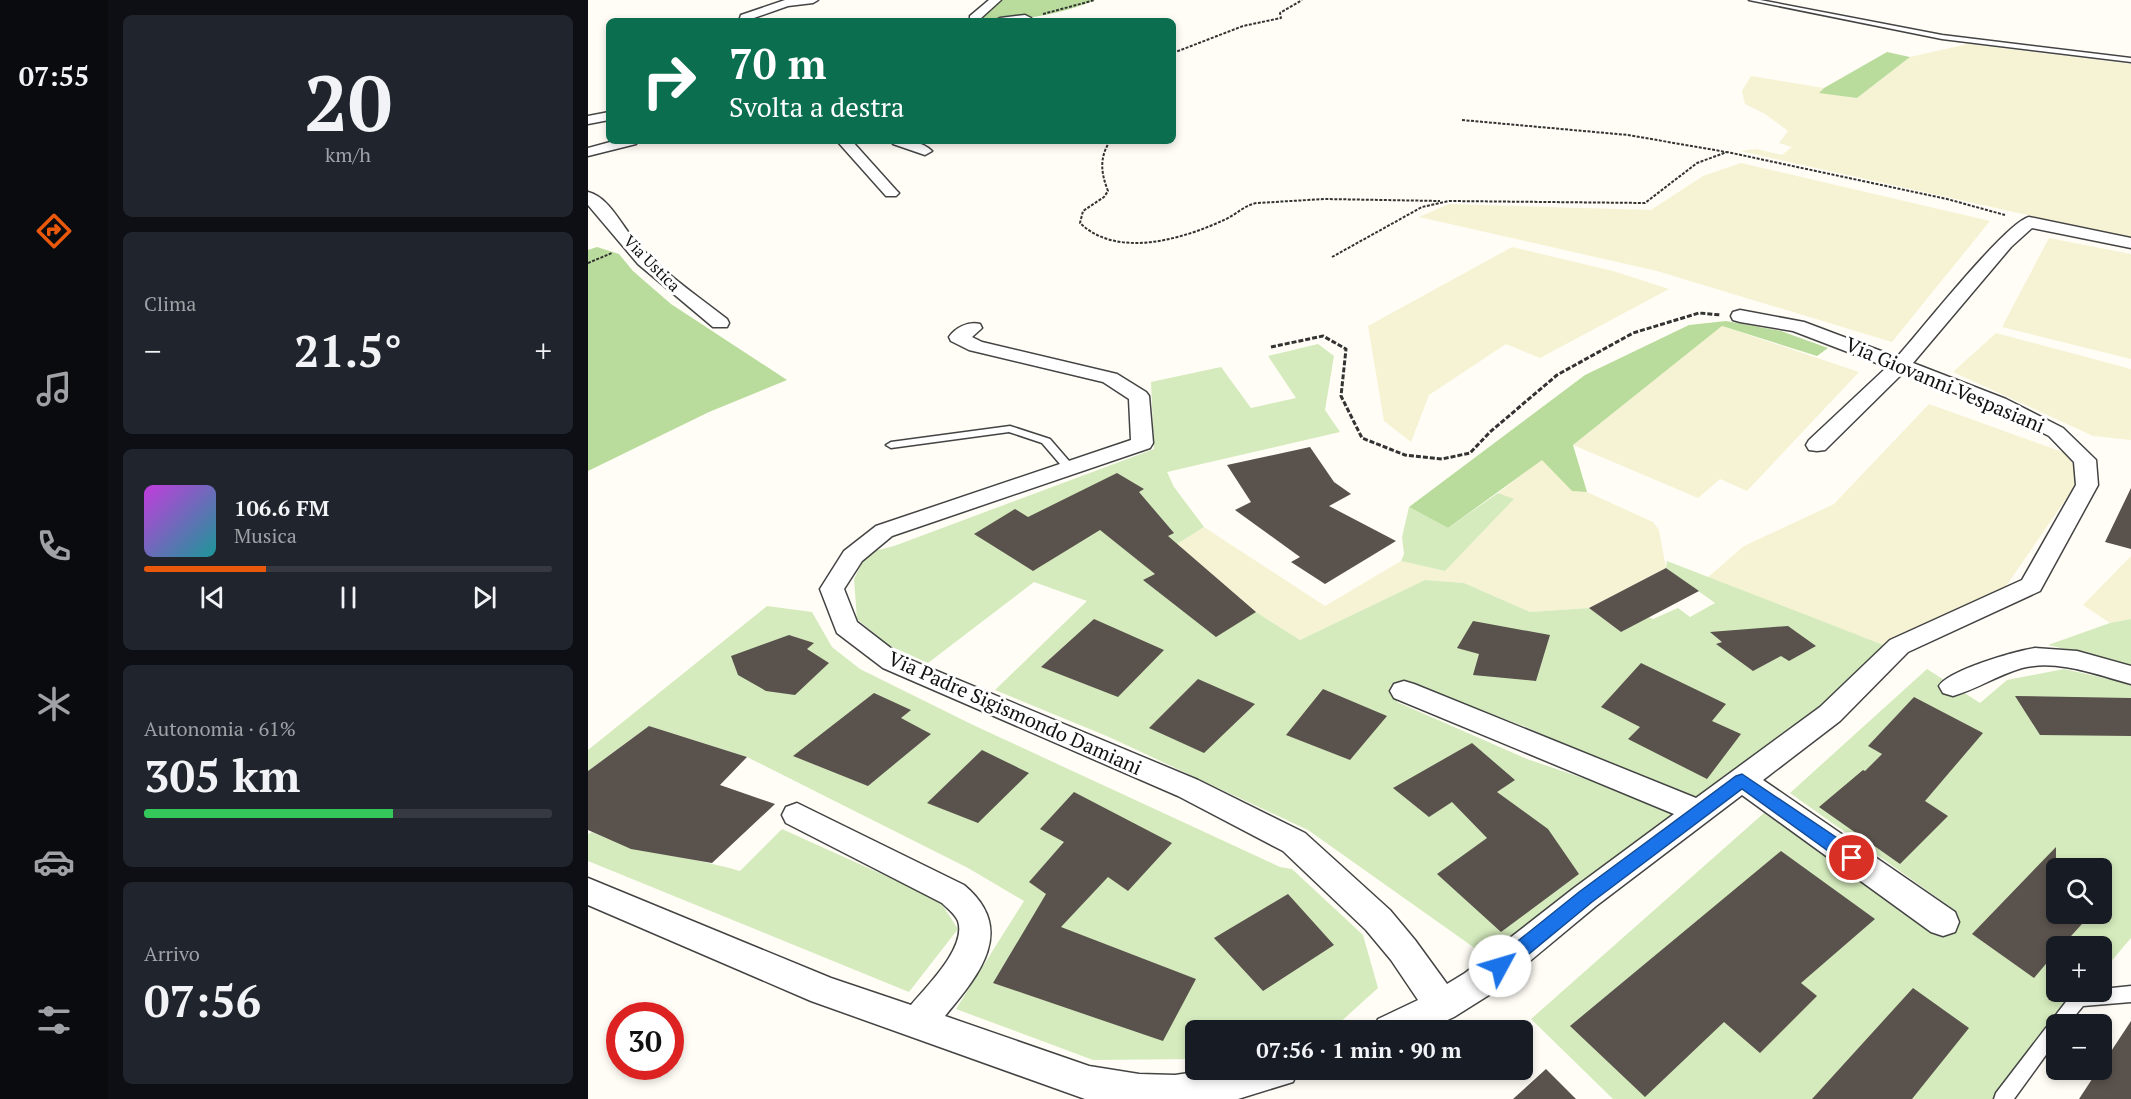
<!DOCTYPE html>
<html lang="it">
<head>
<meta charset="utf-8">
<style>
	body { margin:0; font-family:"PT Serif",serif; background:#20242c; color:#f1f3f6; height:100vh; display:flex; flex-direction:column; font-size:22px; white-space:nowrap }
	* { box-sizing:border-box; margin:0 }
	p { font-size:20px; color:#9ea1a6 }
	.icon { flex:none; width:33px; height:33px; fill:none; stroke:currentColor; stroke-width:2; stroke-linecap:round; stroke-linejoin:round }
	.map { position:relative; flex:1; overflow:hidden }
	.panel { display:flex; flex-direction:column; gap:15px; padding:15px; background:#0d0f14; width:480px }
	.panel>* { flex:none }
	.hud { position:absolute; left:18px; top:18px; width:570px; height:126px; border-radius:9px; box-shadow:0 3px 9px #0003; background:#0b6e4f; color:#fff; overflow:hidden }
	.controls { position:absolute; left:1458px; top:858px; display:grid; gap:12px }
	.controls a { display:grid; place-items:center; width:66px; height:66px; border-radius:9px; background:#171b24; box-shadow:0 3px 9px #0003; font-size:30px }
	.speed { position:absolute; left:18px; top:1002px; display:flex; gap:12px; font-size:30px; font-weight:700; text-align:center }
	.speed>* { display:grid; place-content:center; width:78px; height:78px; border-radius:50%; background:#171b24; box-shadow:0 3px 9px #0003; line-height:1 }
	.speed .limit { border:9px solid #d22; background:#fff; color:#111 }
	.pin { position:absolute; display:grid; place-items:center; width:51px; height:51px; color:#fff; margin:-26px; border:3px solid #fff; border-radius:50%; box-shadow:0 2px 6px #0007 }
	.me { position:absolute; width:66px; margin:-33px; rotate:51deg; stroke-linejoin:round; filter:drop-shadow(0 0 4px #0008) }
	.turn { display:flex; align-items:center; gap:21px; height:126px; padding:0 24px; font-size:27px }
	.turn .icon { width:78px; height:78px; stroke-width:2.5 }
	.turn b { display:block; font-size:42px; line-height:51px }
	.big { font-size:45px; font-weight:600; line-height:1.1 }
	.panel .card { flex:1; display:flex; flex-direction:column; justify-content:center; gap:9px; min-width:0; padding:0 21px; border-radius:9px; background:#20242c }
	.panel .dial { align-items:center; gap:0 }
	.dial b { font-size:78px; line-height:1 }
	.song { display:flex; align-items:center; gap:18px }
	.cover { width:72px; height:72px; border-radius:9px; background:linear-gradient(135deg,hsl(290 70% 55%),hsl(180 70% 35%)) }
	.played { height:6px; border-radius:3px; background:linear-gradient(90deg,#ea580c 30%,#363941 30%) }
	.keys { display:flex; justify-content:space-around; direction:ltr }
	.heat { display:flex; justify-content:space-between; align-items:center; font-size:33px; direction:ltr }
	.charge { height:9px; border-radius:4px; background:linear-gradient(90deg,#34c759 61%,#363941 0) }
	.trip { position:absolute; left:597px; top:1020px; width:348px; height:60px; border-radius:9px; background:#171b24; box-shadow:0 3px 9px #0003; font-weight:600; line-height:60px; text-align:center }
	main { display:flex; flex:1; min-height:0 }
	.tab-bar { display:flex; flex-direction:column; width:108px; justify-content:space-around; align-items:center; background:#090b0e; color:#9ea1a6 }
	.tab-bar .icon { width:42px; height:42px }
	.tab-bar .selected { color:#ea580c }
	.tab-bar b { font-size:27px; color:#f1f3f6 }
	.map>svg:first-child { display:block }
</style>
</head>
<body>
<main>
<nav class="tab-bar">
<b>07:55</b>
<svg class="icon selected" aria-label="directions" viewBox="0 0 24 24"><path d="M12 3l9 9-9 9-9-9zM9 14v-3h6M13 9l2 2-2 2"/></svg>
<svg class="icon" aria-label="music" viewBox="0 0 24 24"><path d="M9 18V5l10-2v13"/><circle cx="6" cy="18" r="3"/><circle cx="16" cy="16" r="3"/></svg>
<svg class="icon" aria-label="phone" viewBox="0 0 24 24"><path d="M5 4h4l2 5-3 2q2 4 5 5l2-3 5 2v4C11 20 4 13 5 4z"/></svg>
<svg class="icon" aria-label="climate" viewBox="0 0 24 24"><path d="M12 3v18M4 7l16 10M4 17L20 7"/></svg>
<svg class="icon" aria-label="car" viewBox="0 0 24 24"><path d="M5 17H2v-5l4-1 3-4h7l3 4 3 1v5h-3M9 17h6M6 11h13"/><circle cx="7" cy="17" r="2"/><circle cx="17" cy="17" r="2"/></svg>
<svg class="icon" aria-label="filters" viewBox="0 0 24 24"><path d="M4 7h16M4 17h16"/><circle cx="9" cy="7" r="2"/><circle cx="15" cy="17" r="2"/></svg>
</nav>
<section class="panel">
<div class="card dial"><b>20</b><p>km/h</p></div>
<div class="card"><p>Clima</p>
<div class="heat"><a>−</a><b class="big">21.5°</b><a>+</a></div>
</div>
<div class="card">
<div class="song"><i class="cover"></i><div><b>106.6 FM</b><p>Musica</p></div></div>
<div class="played"></div>
<div class="keys"><svg class="icon" aria-label="previous" viewBox="0 0 24 24"><path d="M18 5L8 12l10 7zM5 5v14"/></svg><svg class="icon" aria-label="pause" viewBox="0 0 24 24"><path d="M8 5v14M16 5v14"/></svg><svg class="icon" aria-label="next" viewBox="0 0 24 24"><path d="M6 5l10 7-10 7zM19 5v14"/></svg></div>
</div>
<div class="card"><p>Autonomia · 61%</p><b class="big">305 km</b><div class="charge"></div></div>
<div class="card"><p>Arrivo</p><b class="big">07:56</b></div>
</section>
<div class="map">
<svg width="1543" height="1099" viewBox="0 0 1543 1099">
	<rect width="100%" height="100%" fill="#fffdf5"/>
	<path fill="#f6f3d4" d="M1380,44L1543,64V238L1152,151L1168,149L1194,155L1204,147L1191,143L1200,131L1177,114L1157,104L1154,91L1163,76L1236,88L1232,92L1269,98L1322,57Z
		M1153,163L1402,221L1304,342L1069,271L831,217L861,204L1063,210L1115,176Z
		M1461,238L1543,254V359L1414,327Z
		M924,247L1025,271L1081,289L952,358L918,344L841,395L823,442L796,421L780,326Z
		M1134,326L1271,372L1159,491L1132,479L1110,498L985,445Z
		M1408,333L1543,369V440L1505,436L1365,372Z
		M1341,404L1497,460L1489,483L1416,589L1298,646L1119,578L1156,546L1246,504Z
		M954,459L984,491L999,492L1065,522L1071,530L1078,568L1001,608L942,612L876,583L837,580L712,640L668,612L589,544L616,527L737,606L813,561L857,571L925,500L910,493Z
		M1543,556V619L1522,623L1495,605Z"/>
	<path fill="#d5ebbd" fill-rule="evenodd" d="M730,344L746,356L737,410L752,432L579,472L586,487L616,527L589,544L668,612L712,640L837,580L876,583L942,612L1001,608L1033,632L1060,617L1065,619L1090,608L1102,617L1127,603L1078,568L1079,561L1298,646L1304,652L1119,808L938,727L822,683L809,702L939,759L1107,816L912,966L720,830L521,737L407,690L499,601L446,582L340,663L300,645L269,619L266,579L279,553L306,546L566,449L563,382L633,367L663,408L708,398L680,356Z
		M910,493L926,499L857,571L813,561L816,554L814,537L821,507L860,528Z
		M179,606L224,612L244,647L272,669L383,724L692,867L704,869L775,935L790,988L748,1026L733,1030H608L607,1059L505,1060L368,1009L436,901L380,868L159,757L61,726L0,771V750Z
		M1543,619V665L1460,645L1522,623Z
		M1339,669L1392,703L1419,680L1476,669L1543,684V938L1514,972V946H1468V992H1496L1468,1024L1415,1099H1025L943,1019L1176,813L1346,933L1368,911L1202,793ZM1468,868H1514V914H1468Z
		M194,829L351,900L370,929L321,992L0,861V834L4,832C54,853 101,856 152,871Z"/>
	<path fill="#b9dc9c" d="M408,0H507C471,16 427,21 388,21Z
		M1299,52L1322,57L1269,98L1231,93L1236,88Z
		M9,247L31,254L45,271L83,304L199,380L121,412L0,471V250Z
		M1138,321L1193,331L1240,348L1229,356L1134,326L985,445L999,492L984,491L954,460L860,528L821,507L997,375L1101,325Z"/>
	<path fill="#5a524d" d="M722,447L746,482L763,494L741,506L808,541L737,584L703,562L712,557L647,510L663,502L639,465Z
		M529,473L556,489L551,492L586,533L580,536L668,612L628,637L555,580L567,574L512,530L445,571L386,534L427,509L440,517Z
		M1543,488V549L1517,542Z
		M1078,568L1111,591L1033,632L1001,608Z
		M506,619L576,650L530,697L453,667Z
		M885,621L962,635L948,681L885,675L891,654L869,648Z
		M1200,626L1228,646L1201,661L1193,656L1165,671L1128,644L1134,642L1122,632Z
		M201,635L226,643L219,649L241,663L207,695L178,691L150,675L143,656Z
		M1053,663L1138,704L1124,721L1153,734L1119,779L1040,739L1052,727L1013,707Z
		M610,679L667,704L616,753L561,728Z
		M735,689L799,716L762,760L698,735Z
		M286,693L323,710L313,718L343,734L280,786L205,756Z
		M1427,696L1543,698V736L1452,735Z
		M1326,697L1395,733L1337,801L1360,816L1312,864L1231,807L1275,770L1277,771L1294,754L1280,746Z
		M61,726L159,757L132,785L187,804L124,863L43,849L0,830V771Z
		M884,743L927,780L909,792L960,829L991,874L913,932L849,874L899,838L864,802L841,817L805,788Z
		M394,750L441,773L390,823L339,803Z
		M486,792L584,843L540,891L520,877L473,927L608,979L575,1041L405,983L458,894L441,882L476,842L452,829Z
		M1468,847V914H1503L1474,946H1468V952L1446,978L1384,934Z
		M1193,851L1287,919L1213,983L1229,996L1172,1053L1136,1022L1057,1097L982,1026Z
		M700,894L746,945L675,991L626,938Z
		M1325,988L1381,1028L1324,1099H1224Z
		M1543,1021V1099H1491L1510,1070H1514V1065Z
		M958,1069L988,1099H925Z"/>
	<g fill="none" stroke-linecap="round" stroke-linejoin="round">
		<defs>
			<path id="service" d="M1161,0H1172L1354,35L1543,58V62L1354,39Z
				M422,426L462,439L488,469L482,472L478,471L454,443L421,432L303,448L298,445L303,442Z
				M1543,986V1002L1495,1006L1480,1024H1468V1041L1426,1099H1406L1408,1093L1484,994L1489,992H1514V989Z"/>
			<path id="minor" d="M230,0L225,3L200,6L163,19V21H151L153,15L197,0Z
				M401,0H413L392,19L394,21H382V16Z
				M437,15L443,18L441,20L406,21L412,18Z
				M21,112V120L0,124V116Z
				M26,141H50L48,144L0,156V148Z
				M249,141H264L308,190L311,193L308,196H298Z
				M303,141C317,141 333,140 344,151L337,155L305,144Z
				M0,192C21,197 34,226 47,241C73,271 108,295 139,319L141,323L139,327H125L50,264L0,205Z
				M1441,217L1543,238V248L1444,228L1423,247L1325,363L1418,399L1475,428L1508,460L1510,485L1452,591L1320,652L1252,721L1175,780L1367,912L1371,922L1367,932L1355,936L1343,932L1154,795L1008,906L901,995L866,1017L838,1030H786L790,1019L830,1000L803,960L778,930L695,851L590,796L295,668L249,633L232,589L256,551L288,526L543,440L541,399L515,382L381,350L363,341L361,337C367,328 380,321 392,324L394,328L384,337L394,342L529,374L558,392L561,396L565,443L562,448L304,536L274,561L256,589L269,622L313,656L610,780L717,833L802,910L827,940L859,984L877,973L986,888L1086,814L806,698L802,691L806,684L816,681L826,684L1108,798L1232,707L1302,640L1434,580L1488,485L1486,462L1461,436L1404,407L1315,373L1237,450L1229,451L1221,450L1218,445L1221,440L1299,367L1205,331L1152,322L1145,320L1143,316L1145,312L1152,310L1216,322L1309,357C1331,333 1417,223 1441,217Z
				M1447,648L1489,651L1543,666V684C1509,675 1470,659 1434,668C1410,675 1389,689 1365,696L1355,693L1351,686C1361,670 1427,651 1447,648Z
				M209,803L376,885C429,929 392,974 357,1016L501,1066L551,1074L587,1075L621,1070H710L705,1082L650,1099H497L223,1001L0,905V878L243,978L323,1005C339,986 379,947 370,921C367,914 359,908 354,903L198,823L194,815L198,807Z"/>
		</defs>
		<use href="#service" stroke="#444" stroke-width="3"/>
		<use href="#minor" stroke="#444" stroke-width="3"/>
		<path stroke="#333" stroke-width="2" stroke-dasharray="3 1.5" stroke-linecap="butt" d="M455,14L507,0
			M585,53L655,26L693,18L692,13L714,0
			M874,120L1040,135L1138,152
			M522,141C511,158 513,173 520,191L516,197L495,211L492,223C529,259 595,239 636,220C648,215 656,205 669,203L737,199L852,201
			M744,257L834,207L861,201L1057,203L1109,163L1139,152L1359,199L1417,215
			M0,263L24,253"/>
		<path stroke="#333" stroke-width="3" stroke-dasharray="5 2" stroke-linecap="butt" d="M683,347L735,336L758,349L753,396L774,438L817,455L854,459L882,453L902,432L969,375L1045,333L1111,313L1133,315"/>
		<use href="#service" fill="#fff" fill-rule="evenodd"/>
		<use href="#minor" fill="#fff" fill-rule="evenodd"/>
	</g>
	<path fill="#1a73e8" stroke="#114b97" stroke-width="1.5" d="M1154,774L1270,852L1273,858L1270,863L1264,865L1257,863L1154,789L1004,902L919,972L912,975L905,972L902,966L905,961L991,892L1148,776Z"/>
	<g text-anchor="middle" stroke-width="6" stroke-linejoin="round" paint-order="stroke">
		<g font-size="16" fill="#111" stroke="#fff">
			<text transform="translate(64 263) rotate(45)" y="6">Via Ustica</text>
		</g>
		<g font-size="20" fill="#111" stroke="#fff">
			<text transform="translate(1357 385) rotate(23)" y="7">Via Giovanni Vespasiani</text>
			<text transform="translate(427 713) rotate(24)" y="7">Via Padre Sigismondo Damiani</text>
		</g>
	</g>
</svg>
<div class="controls">
<a><svg class="icon" aria-label="search" viewBox="0 0 24 24"><circle cx="10" cy="10" r="6"/><path d="M15 15l6 6"/></svg></a>
<a>+</a>
<a>−</a>
</div>
<div class="speed"><div class="limit">30</div></div>
<div class="pin" style="left:1264px;top:858px;background:#d93025"><svg class="icon" aria-label="arrive" viewBox="0 0 24 24"><path d="M6 21V4h12l-3 4 3 4H6"/></svg></div>
<svg class="me" style="left:912px;top:966px" viewBox="-20 -20 40 40"><circle r="19" fill="#fff"/><path d="M0-13L10 11 0 6-10 11z" fill="#1a73e8"/></svg>
<div class="trip">07:56 · 1 min · 90 m</div>
<div class="hud">
<div class="turn"><svg class="icon" aria-label="right" viewBox="0 0 24 24"><path d="M7 20v-9h11M14 6l5 5-5 5"/></svg><div><b>70 m</b>Svolta a destra</div></div>
</div>
</div>
</main>
</body>
</html>
